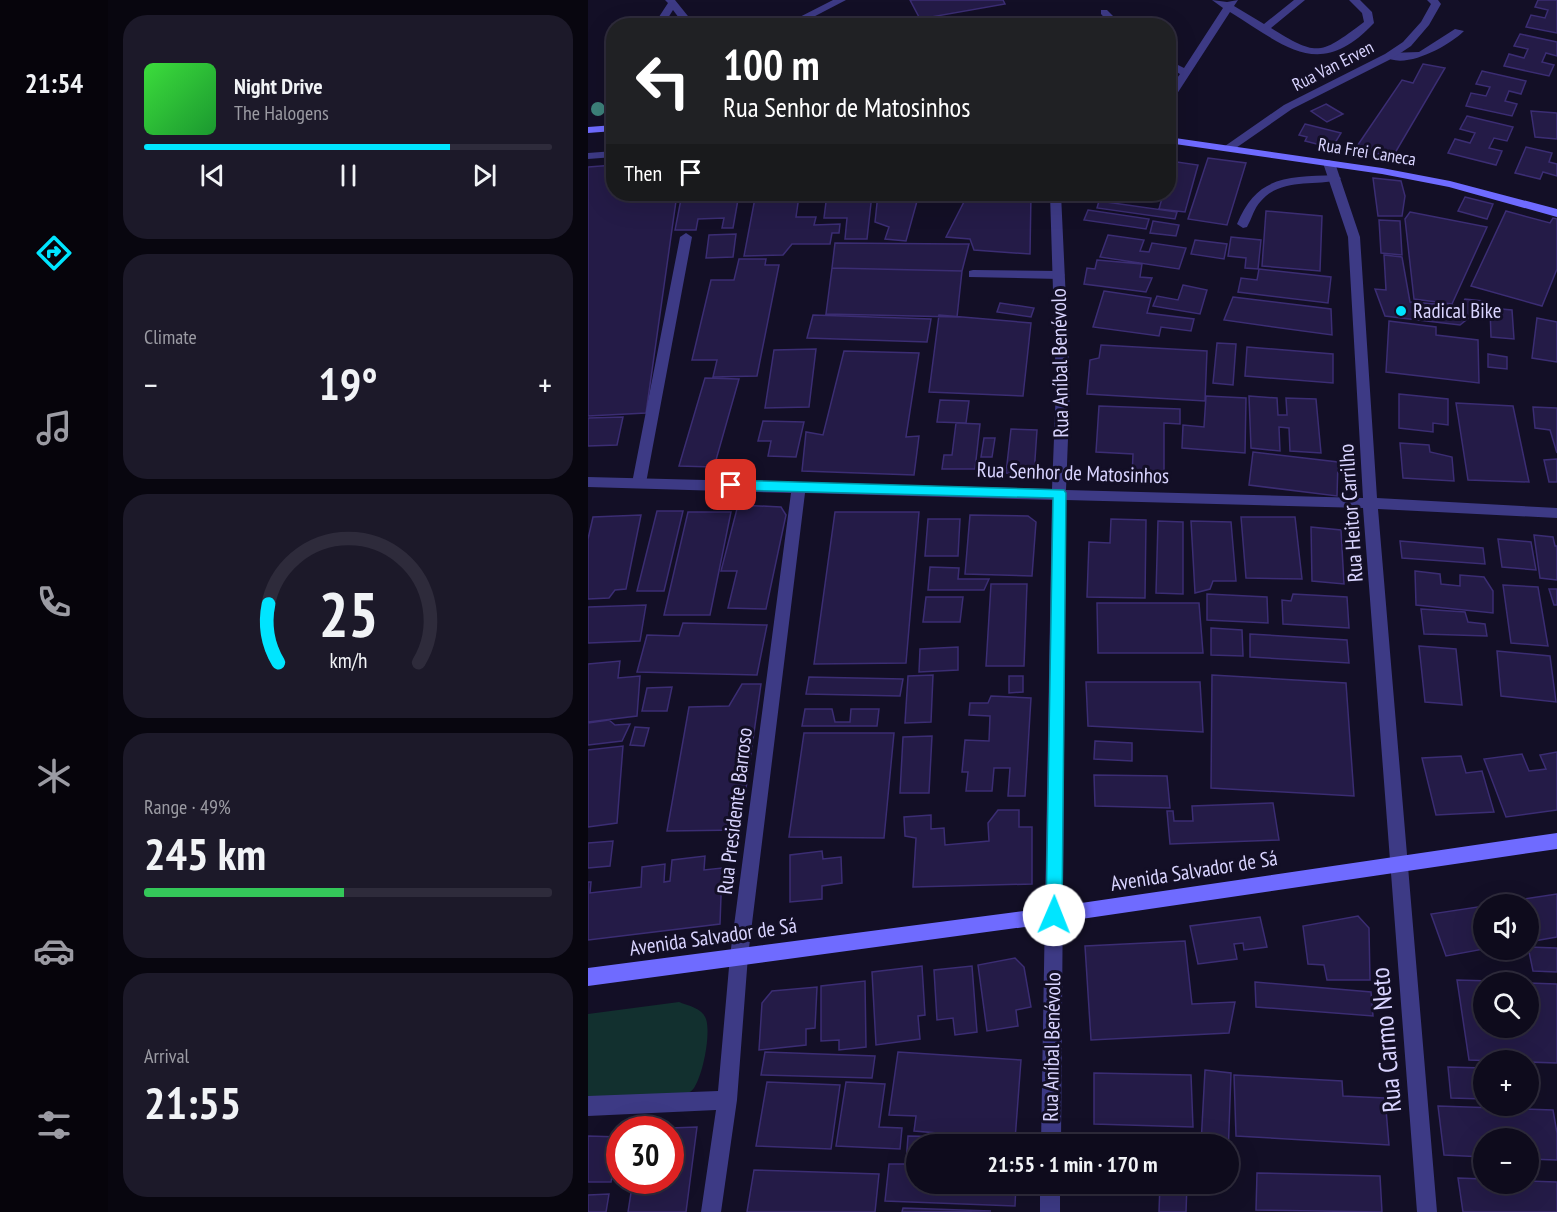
<!DOCTYPE html>
<html lang="en">
<head>
<meta charset="utf-8">
<style>
	body { margin:0; font-family:"PT Sans Narrow",sans-serif; background:#1c1929; color:#f1f3f6; height:100vh; display:flex; flex-direction:column; font-size:22px; white-space:nowrap }
	* { box-sizing:border-box; margin:0 }
	p { font-size:20px; color:#9b9ba3 }
	.icon { flex:none; width:33px; height:33px; fill:none; stroke:currentColor; stroke-width:2; stroke-linecap:round; stroke-linejoin:round }
	.map { position:relative; flex:1; overflow:hidden }
	.panel { display:flex; flex-direction:column; gap:15px; padding:15px; background:#08060f; width:480px }
	.panel>* { flex:none }
	.top-card { position:absolute; left:18px; top:18px; width:570px; height:183px; border-radius:24px; box-shadow:0 6px 24px #0002,0 0 0 2px #2e2b3b; background:#202124; color:#fff; overflow:hidden }
	.fabs { position:absolute; left:885px; top:894px; display:grid; gap:12px }
	.fabs a { display:grid; place-items:center; width:66px; height:66px; border-radius:50%; background:#0e0b1c; box-shadow:0 6px 24px #0002,0 0 0 2px #2e2b3b; font-size:30px }
	.speed { position:absolute; left:18px; top:1116px; display:flex; gap:12px; font-size:30px; font-weight:700; text-align:center }
	.speed>* { display:grid; place-content:center; width:78px; height:78px; border-radius:50%; background:#0e0b1c; box-shadow:0 6px 24px #0002,0 0 0 2px #2e2b3b; line-height:1 }
	.speed .limit { border:9px solid #d22; background:#fff; color:#111 }
	.pin { position:absolute; display:grid; place-items:center; width:51px; height:51px; color:#fff; margin:-26px; border-radius:12px; box-shadow:0 3px 9px #0006 }
	.me { position:absolute; width:66px; margin:-33px; rotate:1deg; stroke-linejoin:round; filter:drop-shadow(0 0 4px #0008) }
	.turn { display:flex; align-items:center; gap:21px; height:126px; padding:0 18px; font-size:27px }
	.turn .icon { width:78px; height:78px; stroke-width:2.5 }
	.turn b { display:block; font-size:42px; line-height:51px }
	.then { display:flex; align-items:center; height:57px; padding:0 18px; background:#0003; gap:12px; font-size:22px }
	.big { font-size:45px; font-weight:600; line-height:1.1 }
	.panel .widget { flex:1; display:flex; flex-direction:column; justify-content:center; gap:9px; min-width:0; padding:0 21px; border-radius:24px; background:#1c1929 }
	.panel .dial { align-items:center; gap:0 }
	.dial svg { height:156px; overflow:visible; fill:none; stroke:#2e2b3b; stroke-width:7; stroke-linecap:round; text-anchor:middle }
	.dial text { fill:#f1f3f6; stroke:none }
	.song { display:flex; align-items:center; gap:18px }
	.cover { width:72px; height:72px; border-radius:9px; background:linear-gradient(135deg,hsl(120 70% 55%),hsl(130 70% 35%)) }
	.played { height:6px; border-radius:3px; background:linear-gradient(90deg,#00e5ff 75%,#2e2b3b 75%) }
	.keys { display:flex; justify-content:space-around; direction:ltr }
	.heat { display:flex; justify-content:space-between; align-items:center; font-size:33px; direction:ltr }
	.charge { height:9px; border-radius:4px; background:linear-gradient(90deg,#34c759 49%,#2e2b3b 0) }
	.trip { position:absolute; left:318px; top:1134px; width:333px; height:60px; border-radius:30px; background:#0e0b1c; box-shadow:0 6px 24px #0002,0 0 0 2px #2e2b3b; font-weight:600; line-height:60px; text-align:center }
	main { display:flex; flex:1; min-height:0 }
	.dock { display:flex; flex-direction:column; width:108px; justify-content:space-around; align-items:center; background:#06040b; color:#9b9ba3 }
	.dock .icon { width:42px; height:42px }
	.dock .selected { color:#00e5ff }
	.dock b { font-size:27px; color:#f1f3f6 }
	.map>svg:first-child { display:block }
</style>
</head>
<body>
<main>
<nav class="dock">
<b>21:54</b>
<svg class="icon selected" aria-label="directions" viewBox="0 0 24 24"><path d="M12 3l9 9-9 9-9-9zM9 14v-3h6M13 9l2 2-2 2"/></svg>
<svg class="icon" aria-label="music" viewBox="0 0 24 24"><path d="M9 18V5l10-2v13"/><circle cx="6" cy="18" r="3"/><circle cx="16" cy="16" r="3"/></svg>
<svg class="icon" aria-label="phone" viewBox="0 0 24 24"><path d="M5 4h4l2 5-3 2q2 4 5 5l2-3 5 2v4C11 20 4 13 5 4z"/></svg>
<svg class="icon" aria-label="climate" viewBox="0 0 24 24"><path d="M12 3v18M4 7l16 10M4 17L20 7"/></svg>
<svg class="icon" aria-label="car" viewBox="0 0 24 24"><path d="M5 17H2v-5l4-1 3-4h7l3 4 3 1v5h-3M9 17h6M6 11h13"/><circle cx="7" cy="17" r="2"/><circle cx="17" cy="17" r="2"/></svg>
<svg class="icon" aria-label="filters" viewBox="0 0 24 24"><path d="M4 7h16M4 17h16"/><circle cx="9" cy="7" r="2"/><circle cx="15" cy="17" r="2"/></svg>
</nav>
<section class="panel">
<div class="widget">
<div class="song"><i class="cover"></i><div><b>Night Drive</b><p>The Halogens</p></div></div>
<div class="played"></div>
<div class="keys"><svg class="icon" aria-label="previous" viewBox="0 0 24 24"><path d="M18 5L8 12l10 7zM5 5v14"/></svg><svg class="icon" aria-label="pause" viewBox="0 0 24 24"><path d="M8 5v14M16 5v14"/></svg><svg class="icon" aria-label="next" viewBox="0 0 24 24"><path d="M6 5l10 7-10 7zM19 5v14"/></svg></div>
</div>
<div class="widget"><p>Climate</p>
<div class="heat"><a>−</a><b class="big">19°</b><a>+</a></div>
</div>
<div class="widget dial"><svg viewBox="0 0 100 80">
<path d="M14 69A42 42 0 1 1 86 69"/>
<path d="M14 69A42 42 0 0 1 9 39" stroke="#00e5ff"/>
<text x="50" y="56" font-size="32" font-weight="700">25</text>
<text x="50" y="72" font-size="11">km/h</text>
</svg></div>
<div class="widget"><p>Range · 49%</p><b class="big">245 km</b><div class="charge"></div></div>
<div class="widget"><p>Arrival</p><b class="big">21:55</b></div>
</section>
<div class="map">
<svg width="969" height="1212" viewBox="0 0 969 1212">
	<rect width="100%" height="100%" fill="#130f26"/>
	<path fill="#12302f" d="M91,1002C101,1006 114,1008 118,1019C123,1034 115,1075 106,1088C103,1092 99,1094 95,1096L0,1101V1014Z"/>
	<path fill="#241b47" stroke="#3b2d73" stroke-width="1.5" d="M322,0H415L417,4L332,19Z
		M950,0H969V33L938,27L943,15L957,18L960,10L947,7Z
		M476,18L481,26H444Z
		M932,34L969,42V56L958,53L954,62L966,65L961,76L916,66L921,54L936,58L940,49L926,46Z
		M835,64L857,68L807,153L763,155L814,80L825,83Z
		M894,71L938,81L933,94L921,91L917,101L929,104L924,116L878,106L883,93L898,96L902,87L888,84Z
		M738,104L755,114L739,122L723,111Z
		M943,111L969,113V139L947,137Z
		M879,116L925,127L919,141L906,138L901,148L914,151L908,165L860,153L867,139L882,143L887,133L872,129Z
		M717,124L753,133L744,148L717,141L719,137L711,135Z
		M938,147L964,153L961,162L969,164V176L955,172L952,179L927,173Z
		M620,158L658,163L639,225L600,219Z
		M582,161L610,165L597,212L571,209L574,198L567,196L568,194H580Z
		M26,165V194H89L58,413L0,416V167Z
		M785,178L813,181L817,196L814,216H790Z
		M94,194H151L145,228H134L136,218L110,219L108,230H87Z
		M239,194H284L279,239H257L259,218H236Z
		M290,194H331L318,241L297,239L301,227L287,222Z
		M380,194H443L442,254L386,250L382,239L358,237Z
		M211,196L208,217H228L226,225L252,224L251,233H244L242,244H204L195,255L156,256L167,198Z
		M877,197L905,204L899,219L870,211Z
		M511,201L589,212L587,219L509,208Z
		M500,210L561,219L558,229L496,220Z
		M678,211L734,216L732,271L674,266Z
		M918,211L962,223L965,218L969,219V269L954,306L883,286Z
		M822,212L899,227L864,304L826,299L817,219Z
		M791,220L812,221L814,255L793,253Z
		M565,221L591,225L588,236L562,233Z
		M148,234L145,257L118,258L121,235Z
		M520,235L556,240L552,251L561,252L564,243L598,248L591,269L512,257Z
		M643,237L673,240L670,269L657,268L658,258L640,256Z
		M607,240L639,244L636,259L603,254Z
		M247,243L369,244H381L374,271L244,268Z
		M796,255L814,257L822,302L873,306L877,299L895,301L897,318L882,317L872,325L797,316L787,289L798,290Z
		M151,259H178L177,265H191L169,376L125,377L129,360H104L123,280H146Z
		M509,260L554,264L552,277L564,278L558,292L496,284L499,268L507,269Z
		M244,268L374,271L369,317L238,314Z
		M671,269L743,277L740,303L650,292L653,278L669,280Z
		M595,285L619,290L612,314L565,306L569,296L590,300Z
		M516,291L563,298L559,313L606,319L603,331L573,327L571,336L505,327Z
		M645,297L743,309L744,335L636,320Z
		M412,303L446,308L443,317L409,312Z
		M902,308L924,310L926,339L903,337Z
		M225,315L343,319L339,342L219,338Z
		M351,315L443,323L435,396L341,392Z
		M949,318L969,322V362L944,358Z
		M801,321L848,327V335L890,340L891,383L798,372Z
		M629,343L648,344L645,385L625,383Z
		M513,345L619,351L617,401L499,394L502,360L511,358Z
		M659,347L745,354V383L657,376Z
		M228,349L221,407L177,408L186,350Z
		M256,351L331,353L318,437L331,436L326,475L214,471L218,432L235,435Z
		M900,354L919,357V369L900,367Z
		M117,378L151,379L126,467L91,466Z
		M811,394L860,399V425L845,423V432L811,428Z
		M618,396L658,398L657,453L594,448L595,425L616,427Z
		M661,396L689,398L690,415H699L698,398L728,399L733,453L702,451L701,428L691,427L692,451L663,448Z
		M352,400L381,401L378,423L349,422Z
		M868,403L925,406L941,482L880,480Z
		M511,406L592,409V424L576,423V477L544,476L545,454L508,452Z
		M945,407L969,408V453L962,430L947,428Z
		M35,417L29,445L0,446V418Z
		M175,421L216,422L208,457L180,456L183,441H170Z
		M368,423L392,424L387,469H354L356,455H364Z
		M423,429L449,430L446,474L418,473Z
		M396,438H407L404,457H393Z
		M812,443L841,445L842,452L864,457L866,481L815,478Z
		M665,452L750,462L749,496L661,485Z
		M969,459V482H961L956,460Z
		M150,505L193,507L198,515L178,609L140,608L149,571H133Z
		M69,511H95L76,591H49Z
		M100,512H143L122,615H76Z
		M247,512H331L318,663L226,664Z
		M53,515L38,589L27,590L21,598L0,599V539L5,517Z
		M382,515L440,516L448,522L444,576L377,574Z
		M653,517H707L714,579L658,578Z
		M340,519H372L370,556H337Z
		M523,519L558,520L557,598L499,597L501,542L522,543Z
		M570,521L595,522V594L568,593Z
		M603,521L643,522L648,581H625L622,589L607,593Z
		M723,527L753,530L756,584L724,581Z
		M946,535L965,537L967,546H969V580L952,578Z
		M910,539L943,542L948,570L914,567Z
		M812,541L895,548L897,564L814,558Z
		M342,567L371,568L370,579H401L396,590H340Z
		M827,571L852,574L853,584L872,586V575L896,577L905,591V613L828,605Z
		M403,584H439L436,666H398Z
		M915,585L950,587L960,646L923,643Z
		M961,589H969V605H966Z
		M619,594L679,597L680,623L619,620Z
		M705,594L759,597L761,628L695,624L694,600L703,601Z
		M338,597H375L372,622H335Z
		M509,603H611L615,653H510Z
		M58,605L52,641L0,643V607Z
		M833,609L877,612L880,622L897,624L899,636L836,634Z
		M95,623L179,625L169,675L49,672L59,635L91,636Z
		M623,628L654,630L655,656L623,655Z
		M662,634L759,640L761,663L662,657Z
		M831,646L868,649L874,705L837,702Z
		M370,647V670L331,672L332,649Z
		M909,651L962,656L968,702L913,696Z
		M32,661L30,678L52,676L49,716L0,722V664Z
		M345,675L343,722L317,723L320,676Z
		M624,675L758,683L766,796L623,788Z
		M421,676H435V692L421,693Z
		M221,677L315,679L312,696L218,694Z
		M498,682H612L615,732L500,726Z
		M154,684H173L152,830L79,831L101,707L141,706Z
		M84,687L79,711H54L59,688Z
		M403,696L443,698L437,796H420L422,768H406L404,791H378L380,772H374L377,740L401,741L402,716L381,715L382,703H400Z
		M217,709H244L247,722H262L263,709H291L289,726H214Z
		M21,720L27,725L42,724L34,741L0,745V723Z
		M47,727L61,728L56,746L42,745Z
		M216,733H306L296,838L201,837Z
		M344,736L341,793H312L315,737Z
		M507,741L544,743V761L506,759Z
		M35,746L29,823L0,827V750Z
		M969,752V810L918,817L896,759L934,754L941,771L958,769L952,755Z
		M873,756L878,773L894,771L906,812L848,815L834,758Z
		M506,775L579,776L582,808L507,806Z
		M685,803L691,840L582,844L579,811H585L586,821H605L604,806Z
		M410,810H431V827H444V884L325,887L328,838L317,836L316,817L343,815V829L356,828L357,845L401,841L400,823Z
		M25,841L22,866L0,868V843Z
		M234,851L235,859L253,857L254,883L234,886V899L202,902V855Z
		M117,856L116,870L134,868L132,924L0,940V882H3L2,893L53,887L54,867L77,864L76,882L82,881L84,860Z
		M969,894V937L940,942V904H903Z
		M896,906V949L858,956L843,914Z
		M770,916L781,928L782,980H739L736,965L720,964L715,926Z
		M672,917L679,947L656,950L655,943L646,944L649,959L610,964L602,926Z
		M597,941L604,1004L647,1002L641,1033L503,1040L497,946Z
		M940,947L969,948V972L945,971Z
		M427,958L436,967L443,1007L428,1010L430,1026L399,1031L390,965Z
		M334,966L337,1015L330,1016L332,1039L288,1045L284,972Z
		M384,966L389,1032L367,1035L365,1018L349,1020L346,970Z
		M869,980L938,982H896V1028H940V983L969,984V1063L881,1060Z
		M277,981L278,1047L251,1050V1040L233,1041V986Z
		M667,982L783,992L785,1016L668,1007Z
		M229,987L227,1028L218,1029V1045L171,1050L174,1003L184,991Z
		M177,1052L287,1056L284,1078L173,1075Z
		M310,1052L433,1060L427,1140L392,1137V1144H373L374,1135L326,1131L328,1116L301,1115Z
		M860,1067L896,1068V1099L863,1098Z
		M617,1070L643,1073L640,1157V1144H613Z
		M506,1073L603,1075L605,1127L506,1124Z
		M646,1075L754,1081L755,1096L797,1098L801,1145L648,1136Z
		M179,1082L252,1085L243,1149L168,1146Z
		M258,1082L297,1084L291,1127L314,1128L312,1149L248,1146Z
		M850,1106L965,1110L969,1133V1160L940,1159V1138H896V1157L856,1155Z
		M109,1127L98,1212H40L45,1180H82V1130L53,1129Z
		M0,1136L32,1137L23,1182H0Z
		M320,1136L365,1137L364,1144H328V1184H428L427,1206L297,1201L301,1164H318Z
		M532,1138L557,1140V1144H532Z
		M166,1170L291,1174L287,1212H159Z
		M669,1173L792,1176L794,1212L668,1210Z
		M870,1178L896,1179V1184H940V1181L969,1182V1212H875Z
		M572,1184H599L598,1212H571Z
		M21,1194L18,1212H0V1195Z
		M315,1208L403,1211L314,1212Z"/>
	<g fill="none" stroke-linecap="round" stroke-linejoin="round">
		<path fill="#3d3a85" fill-rule="evenodd" d="M77,0H87L108,26H97L85,10L75,26H65L80,3Z
			M245,0H258L208,26H194Z
			M624,0L639,2L650,0L646,6L676,24L706,0H717L683,28C730,57 732,55 776,22L774,13L761,0H772L784,12L786,23C731,82 696,45 642,12L585,100L580,103V91L592,74L580,67V60L596,68L635,8Z
			M513,10H519L535,26H524L513,14Z
			M867,29L876,31C861,46 816,71 796,56L801,53L831,52Z
			M26,151V157L0,159V153Z
			M747,175L753,178L751,180C725,186 693,178 673,201C666,208 664,218 659,227L655,228L649,224C669,175 700,177 747,175Z
			M98,233L104,237L58,483L51,488L44,483L92,237Z
			M385,270L471,271L477,275L471,279L381,277V271Z"/>
		<path fill="#3d3a85" fill-rule="evenodd" d="M839,0H850L853,4L841,25L823,46L805,58L704,109L645,150H637V146L696,105L797,54L815,42L833,22L843,4Z
			M741,160L747,163L772,237L789,498L969,508V518L790,509L849,1212H829L775,508L478,500L473,1144H453L464,500L217,493L160,956L149,1100L133,1212H113L128,1110L0,1116V1096L130,1091L142,956L203,493L0,487V477L464,489L468,387L462,194H473L482,387L478,490L775,498L760,237L735,163Z
			M452,1184H472V1212H452Z"/>
		<path fill="#6f6bff" fill-rule="evenodd" d="M26,125V131L0,133V127Z
			M580,137L794,168L862,181L969,209V217L861,187L794,174L580,143Z
			M969,833V849L466,923L0,986V968L466,907Z"/>
	</g>
	<circle fill="#3d827b" cx="10" cy="109" r="7"/>
	<path fill="#00e5ff" stroke="#0095a6" stroke-width="1.5" d="M143,480L476,490L478,493L474,915L472,920L466,923L460,920L458,915L465,498L143,490L136,485Z"/>
	<circle fill="#00e5ff" stroke="#130f26" stroke-width="2" cx="813" cy="311" r="6"/>
	<g text-anchor="middle" stroke-width="6" stroke-linejoin="round" paint-order="stroke">
		<g font-size="18" fill="#d9d4ff" stroke="#130f26">
			<text transform="translate(745 66) rotate(-27)" y="6">Rua Van Erven</text>
			<text transform="translate(779 152) rotate(9)" y="6">Rua Frei Caneca</text>
		</g>
		<g font-size="21" fill="#d9d4ff" stroke="#130f26" text-anchor="start">
			<text x="825" y="318">Radical Bike</text>
		</g>
		<g font-size="21" fill="#d9d4ff" stroke="#130f26">
			<text transform="translate(472 363) rotate(-91)" y="7">Rua Aníbal Benévolo</text>
			<text transform="translate(485 473) rotate(2)" y="7">Rua Senhor de Matosinhos</text>
			<text transform="translate(763 513) rotate(-94)" y="7">Rua Heitor Carrilho</text>
			<text transform="translate(147 811) rotate(-83)" y="7">Rua Presidente Barroso</text>
			<text transform="translate(606 871) rotate(-9)" y="7">Avenida Salvador de Sá</text>
			<text transform="translate(125 937) rotate(-8)" y="7">Avenida Salvador de Sá</text>
			<text transform="translate(464 1047) rotate(-89)" y="7">Rua Aníbal Benévolo</text>
		</g>
		<g font-size="26" fill="#d9d4ff" stroke="#130f26">
			<text transform="translate(798 1040) rotate(-95)" y="9">Rua Carmo Neto</text>
		</g>
	</g>
</svg>
<div class="fabs">
<a><svg class="icon" aria-label="sound" viewBox="0 0 24 24"><path d="M4 9h4l5-4v14l-5-4H4zM17 9q2 3 0 6"/></svg></a>
<a><svg class="icon" aria-label="search" viewBox="0 0 24 24"><circle cx="10" cy="10" r="6"/><path d="M15 15l6 6"/></svg></a>
<a>+</a>
<a>−</a>
</div>
<div class="speed"><div class="limit">30</div></div>
<div class="pin" style="left:143px;top:485px;background:#d93025"><svg class="icon" aria-label="arrive" viewBox="0 0 24 24"><path d="M6 21V4h12l-3 4 3 4H6"/></svg></div>
<svg class="me" style="left:466px;top:915px" viewBox="-20 -20 40 40"><circle r="19" fill="#fff"/><path d="M0-13L10 11 0 6-10 11z" fill="#00e5ff"/></svg>
<div class="trip">21:55 · 1 min · 170 m</div>
<div class="top-card">
<div class="turn"><svg class="icon" aria-label="left" viewBox="0 0 24 24"><path d="M17 20v-9H6M10 6l-5 5 5 5"/></svg><div><b>100 m</b>Rua Senhor de Matosinhos</div></div>
<div class="then">Then<svg class="icon" aria-label="arrive" viewBox="0 0 24 24"><path d="M6 21V4h12l-3 4 3 4H6"/></svg></div>
</div>
</div>
</main>
</body>
</html>
